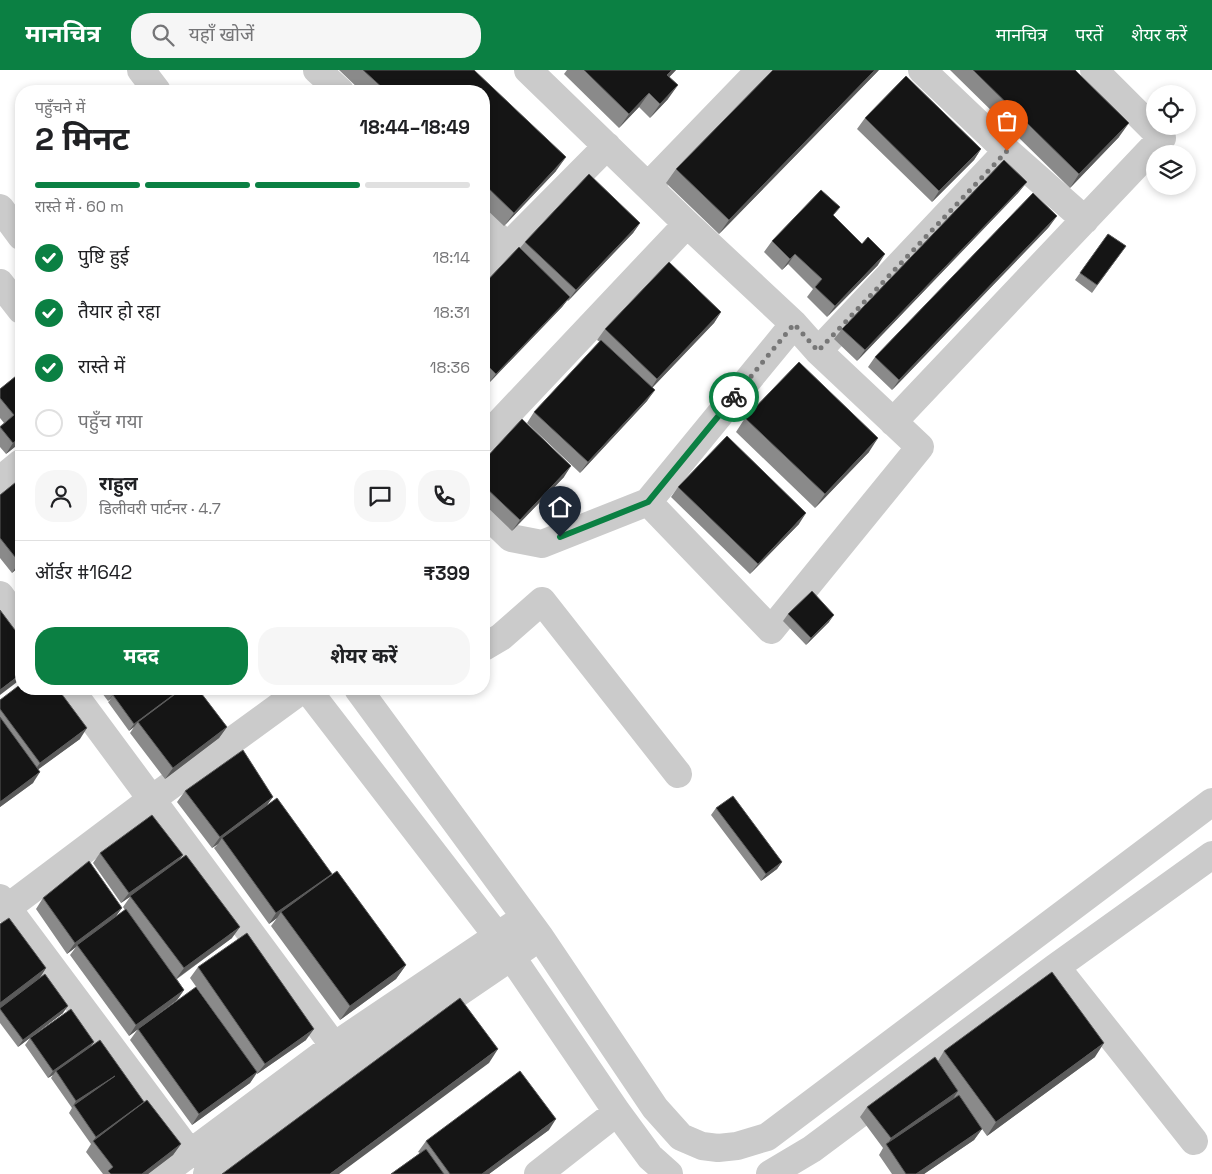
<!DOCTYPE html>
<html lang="hi">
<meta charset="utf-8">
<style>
:root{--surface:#fff;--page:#f6f6f6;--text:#202124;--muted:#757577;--line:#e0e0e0;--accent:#0b8043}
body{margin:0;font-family:"Space Grotesk","Noto Sans Devanagari",sans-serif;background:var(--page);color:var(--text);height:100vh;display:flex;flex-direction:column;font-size:19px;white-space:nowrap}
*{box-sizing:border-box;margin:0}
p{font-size:16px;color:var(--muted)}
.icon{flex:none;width:28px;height:28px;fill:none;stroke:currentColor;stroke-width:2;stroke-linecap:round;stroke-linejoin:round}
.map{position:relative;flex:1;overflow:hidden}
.details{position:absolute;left:15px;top:15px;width:475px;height:610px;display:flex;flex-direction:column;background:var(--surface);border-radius:20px;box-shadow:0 2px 8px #0003}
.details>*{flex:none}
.tools{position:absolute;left:1146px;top:15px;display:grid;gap:10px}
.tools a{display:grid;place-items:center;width:50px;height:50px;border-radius:50%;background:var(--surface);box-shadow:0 2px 8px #0003;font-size:25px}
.pin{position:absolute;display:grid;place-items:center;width:42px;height:42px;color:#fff;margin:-51px -21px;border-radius:50% 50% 50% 0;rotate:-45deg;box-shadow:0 0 5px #0007}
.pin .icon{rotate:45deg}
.courier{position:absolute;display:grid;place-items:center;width:50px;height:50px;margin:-25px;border:4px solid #0b8043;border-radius:50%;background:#fff;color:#222;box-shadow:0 1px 6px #0007}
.overview em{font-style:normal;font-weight:700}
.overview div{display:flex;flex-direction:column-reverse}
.overview{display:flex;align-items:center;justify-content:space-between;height:85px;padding:0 20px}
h1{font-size:32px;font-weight:700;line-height:38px}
.bar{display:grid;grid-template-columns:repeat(4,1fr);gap:8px 5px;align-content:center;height:60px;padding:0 20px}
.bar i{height:6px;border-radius:4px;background:var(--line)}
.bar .active{background:var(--accent)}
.bar p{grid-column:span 4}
.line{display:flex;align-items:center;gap:12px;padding:0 20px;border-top:1px solid var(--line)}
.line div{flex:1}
.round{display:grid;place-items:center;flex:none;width:52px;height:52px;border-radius:20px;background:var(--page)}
ol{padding:0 20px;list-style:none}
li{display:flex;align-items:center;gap:15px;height:55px}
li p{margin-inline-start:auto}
li .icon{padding:5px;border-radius:50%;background:var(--accent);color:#fff;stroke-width:4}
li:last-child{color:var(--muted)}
li i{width:28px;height:28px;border:2px solid var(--line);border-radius:50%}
.button{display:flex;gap:10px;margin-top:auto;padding:10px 20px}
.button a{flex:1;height:58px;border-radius:20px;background:var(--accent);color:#fff;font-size:20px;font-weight:700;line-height:58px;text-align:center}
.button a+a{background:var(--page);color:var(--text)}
header{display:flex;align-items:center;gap:30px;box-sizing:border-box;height:70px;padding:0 25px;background:var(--accent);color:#fff}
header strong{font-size:24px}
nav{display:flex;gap:28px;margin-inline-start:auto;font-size:18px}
.search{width:350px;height:45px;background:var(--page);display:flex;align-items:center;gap:12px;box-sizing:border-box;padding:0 18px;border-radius:20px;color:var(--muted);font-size:19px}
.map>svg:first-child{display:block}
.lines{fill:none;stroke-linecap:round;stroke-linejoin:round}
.minor{stroke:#cbcbcb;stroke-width:28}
.wall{fill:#8a8a8a}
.shaded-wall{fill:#5b5b5b}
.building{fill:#151515;stroke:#5b5b5b}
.done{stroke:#777;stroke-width:5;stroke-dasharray:0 9}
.route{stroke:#0b8043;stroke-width:6}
</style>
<header>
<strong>मानचित्र</strong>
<div class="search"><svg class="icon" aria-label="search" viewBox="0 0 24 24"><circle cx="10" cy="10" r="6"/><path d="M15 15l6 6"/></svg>यहाँ खोजें</div>
<nav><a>मानचित्र</a><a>परतें</a><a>शेयर करें</a></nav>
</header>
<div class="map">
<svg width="1212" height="1104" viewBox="0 0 1212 1104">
<rect width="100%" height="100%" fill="#fff"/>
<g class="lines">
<path class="minor" d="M 141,0 L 157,21
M 317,0 L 340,21
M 528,0 L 687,154 L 794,254 L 818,281 L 920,377 L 771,560 L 648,432 L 794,254
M 922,0 L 1007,81 L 1085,150
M 648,116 L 760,0
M 0,138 L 21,166
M 484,154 L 507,176
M 484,200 L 607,76
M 0,213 L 21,240
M 818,281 L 1007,81
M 893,352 L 1162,68 L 1094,0
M 484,369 L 687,154
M 0,410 L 21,393
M 484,442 L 511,468 L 542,474 L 648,432
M 0,525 L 21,554
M 484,577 L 501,567 L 542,531 L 678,704
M 70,619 L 334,976
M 307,619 L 498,867 L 617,1042 L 650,1087 L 669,1104
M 358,619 L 540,867 L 655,1038 L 681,1067 L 702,1076 L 718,1078 L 737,1076 L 767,1067 L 1212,732
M 0,828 L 190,1083
M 7,838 L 152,729 L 303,619
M 1056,897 L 1194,1071
M 162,1104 L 334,976 L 512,856
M 207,1104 L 342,1002 L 527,876
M 538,1104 L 617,1042
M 770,1104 L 812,1079 L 1056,897 L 1212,785"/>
</g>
<path class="wall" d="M 339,0 L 474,0 L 556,101 L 504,156 L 484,137 L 484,21 L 361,21 Z
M 567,0 L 676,0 L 669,7 L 668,29 L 650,48 L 639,37 L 619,58 L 564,4 Z
M 879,0 L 719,164 L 666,113 L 676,99 Z
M 950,0 L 1075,0 L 1119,67 L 1070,118 Z
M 865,48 L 981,79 L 974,90 L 932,132 L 857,59 Z
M 1019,122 L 857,291 L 834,269 L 842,259 Z
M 834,146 L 878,195 L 827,247 L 807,227 L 813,219 L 788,194 L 782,200 L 764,182 L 772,171 Z
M 640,153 L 633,163 L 568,231 L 567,230 L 562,237 L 488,314 L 485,311 L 484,313 L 484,214 L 520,178 L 525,172 Z
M 1049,157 L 892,320 L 868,297 L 875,287 Z
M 1108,164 L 1126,176 L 1092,223 L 1075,210 Z
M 721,242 L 714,253 L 652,318 L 647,331 L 580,403 L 527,353 L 534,342 L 600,272 L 597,270 L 605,259 Z
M 21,302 L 21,372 L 6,384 L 0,377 L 0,356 L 4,353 L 0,348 L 0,319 Z
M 745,348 L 869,382 L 815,438 L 736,362 Z
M 484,390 L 564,407 L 512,461 L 484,434 Z
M 21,408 L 21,495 L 12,503 L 0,488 L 0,425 Z
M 678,417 L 799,454 L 750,504 L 671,427 Z
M 21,503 L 21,514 L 17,509 Z
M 788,544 L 829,552 L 806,575 L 783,551 Z
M 99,619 L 198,619 L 227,657 L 219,668 L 165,709 L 130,663 L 134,657 L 129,661 L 108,632 L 111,629 L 108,631 Z
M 0,630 L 80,669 L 38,699 L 33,713 L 0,737 Z
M 185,721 L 268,735 L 332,804 L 330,806 L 406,895 L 396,909 L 340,950 L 271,856 L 277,848 L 269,854 L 214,778 L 218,774 L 212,778 L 177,732 Z
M 716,738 L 782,792 L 777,799 L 761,811 L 711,745 Z
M 100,783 L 178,791 L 232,868 L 177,909 L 184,920 L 177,930 L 129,966 L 70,885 L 76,877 L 67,884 L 36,839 L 43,828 L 116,846 L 125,840 L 123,837 L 130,827 L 121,833 L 93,793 Z
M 0,854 L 46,898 L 39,909 L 63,943 L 18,977 L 0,953 Z
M 198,897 L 306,970 L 257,1004 L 257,1003 L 250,1013 L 192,1055 L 130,970 L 138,959 L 219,949 L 190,908 Z
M 30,968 L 92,976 L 144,1032 L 181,1074 L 173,1085 L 148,1104 L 103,1104 L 86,1082 L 91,1074 L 69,1043 L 72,1038 L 51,1008 L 53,1005 L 48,1008 L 25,975 Z
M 944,981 L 1095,987 L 987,1066 L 982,1059 L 974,1070 L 924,1104 L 892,1104 L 879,1085 L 883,1078 L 860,1047 L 867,1037 L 938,991 Z
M 549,1060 L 489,1104 L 391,1104 L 420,1083 L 418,1082 L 426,1071 Z"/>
<path class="shaded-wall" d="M 672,0 L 676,0 L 658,19 L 667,5 Z
M 875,0 L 879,0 L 719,164 L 729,150 Z
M 678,15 L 668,29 L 650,48 L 660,34 Z
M 649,23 L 639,37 L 619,58 L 629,44 Z
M 1129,53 L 1119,67 L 1070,118 L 1079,104 Z
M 981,79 L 974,90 L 932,132 L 939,121 Z
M 566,87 L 556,101 L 504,156 L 514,143 Z
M 1027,112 L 1019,122 L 857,291 L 865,280 Z
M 1057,146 L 1049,157 L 892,320 L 899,310 Z
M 640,153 L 633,163 L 568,231 L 576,220 Z
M 795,184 L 788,194 L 782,200 L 790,189 Z
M 885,184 L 878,195 L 827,247 L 835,236 Z
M 570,227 L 562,237 L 488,314 L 496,304 Z
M 721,242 L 714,253 L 650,320 L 657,309 Z
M 655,320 L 647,331 L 580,403 L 588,392 Z
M 21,367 L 21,372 L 6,384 L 13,373 Z
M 878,368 L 869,382 L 815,438 L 825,424 Z
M 571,396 L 564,407 L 512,461 L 520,450 Z
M 806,443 L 799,454 L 750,504 L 758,494 Z
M 21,490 L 21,495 L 12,503 L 19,492 Z
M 834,545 L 829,552 L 806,575 L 811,568 Z
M 21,604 L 21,609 L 0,625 L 0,620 Z
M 120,619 L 124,619 L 113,625 L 108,631 L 113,624 Z
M 181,619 L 138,652 L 134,657 L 129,661 L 134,654 Z
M 227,657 L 219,668 L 165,709 L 173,698 Z
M 87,658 L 80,669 L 32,704 L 40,693 Z
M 40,702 L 33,713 L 0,737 L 0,732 Z
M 273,727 L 265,738 L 222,768 L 218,774 L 212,778 L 220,767 Z
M 183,785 L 175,795 L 121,833 L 129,823 Z
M 782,792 L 777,799 L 761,811 L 766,804 Z
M 332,804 L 324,814 L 281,842 L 277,848 L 269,854 L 276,843 Z
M 122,838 L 114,849 L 77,875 L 76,877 L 67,884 L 75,873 Z
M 240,857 L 232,868 L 176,909 L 184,898 Z
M 406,895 L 396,909 L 340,950 L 350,936 Z
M 46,898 L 39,909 L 0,938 L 0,933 Z
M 184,920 L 177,930 L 129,966 L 136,955 Z
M 68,936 L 63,943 L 18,977 L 23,970 Z
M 314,959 L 306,970 L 257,1004 L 265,994 Z
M 94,972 L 89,979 L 56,1001 L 53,1005 L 48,1008 L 53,1001 Z
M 1104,973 L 1095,987 L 987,1066 L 996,1052 Z
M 498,979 L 489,993 L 339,1104 L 330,1104 Z
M 257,1002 L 250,1013 L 192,1055 L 199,1044 Z
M 115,1006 L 74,1035 L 71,1039 L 76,1031 Z
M 958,1021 L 951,1032 L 887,1075 L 891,1068 Z
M 144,1032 L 93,1071 L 91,1074 L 96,1067 Z
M 556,1049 L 549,1060 L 489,1104 L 482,1104 Z
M 982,1059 L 974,1070 L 924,1104 L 916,1104 Z
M 181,1074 L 173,1085 L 148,1104 L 142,1104 Z"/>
<path class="building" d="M 363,0 L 474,0 L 566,87 L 514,143 L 484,114 L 484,21 L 386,21 Z
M 584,0 L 672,0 L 667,5 L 678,15 L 660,34 L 649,23 L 629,44 Z
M 773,0 L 875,0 L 729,150 L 676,99 Z
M 973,0 L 1075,0 L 1129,53 L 1079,104 Z
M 906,6 L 981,79 L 939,121 L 865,48 Z
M 1004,90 L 1027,112 L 865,280 L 842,259 Z
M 589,104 L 640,153 L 576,220 L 525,172 Z
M 821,120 L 840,137 L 833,145 L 862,174 L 868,167 L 885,184 L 835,236 L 815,217 L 822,209 L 795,184 L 790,189 L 772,171 Z
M 1033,123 L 1057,146 L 899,310 L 875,287 Z
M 1108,164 L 1126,176 L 1097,215 L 1080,203 Z
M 519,177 L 570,227 L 496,304 L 484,292 L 484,214 Z
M 669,192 L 721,242 L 657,309 L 605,259 Z
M 601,270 L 655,320 L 588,392 L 534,342 Z
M 799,292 L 878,368 L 825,424 L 745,348 Z
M 21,302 L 21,367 L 13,373 L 0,357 L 14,345 L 0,328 L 0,319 Z
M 484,305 L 487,308 L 484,312 Z
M 522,349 L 571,396 L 520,450 L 484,416 L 484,390 Z
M 727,366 L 806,443 L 758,494 L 678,417 Z
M 21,408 L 21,490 L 19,492 L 0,468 L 0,425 Z
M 812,521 L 834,545 L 811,568 L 788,544 Z
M 0,540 L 21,568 L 21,604 L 0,620 Z
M 21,614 L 21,619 L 58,619 L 87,658 L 40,693 L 0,639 L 0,630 Z
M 110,619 L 120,619 L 113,624 Z
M 122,619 L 181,619 L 134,654 L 113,625 Z
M 182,619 L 198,619 L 227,657 L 173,698 L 138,652 Z
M 0,647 L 40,702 L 0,732 Z
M 243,680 L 273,727 L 220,767 L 185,721 Z
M 733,726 L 782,792 L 766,804 L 716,738 Z
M 277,728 L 332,804 L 276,843 L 222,768 Z
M 152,745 L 183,785 L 129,823 L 100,783 Z
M 186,785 L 240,857 L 184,898 L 130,826 Z
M 89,791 L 122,838 L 75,873 L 43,828 Z
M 337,801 L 406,895 L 350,936 L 281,842 Z
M 126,839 L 184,920 L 136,955 L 77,875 Z
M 9,848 L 46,898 L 0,933 L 0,854 Z
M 247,863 L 314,959 L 265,994 L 198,897 Z
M 1052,902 L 1104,973 L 996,1052 L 944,981 Z
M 45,904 L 68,936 L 23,970 L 0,939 L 0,938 Z
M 196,917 L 257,1002 L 199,1044 L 138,959 Z
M 460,928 L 498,979 L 330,1104 L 222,1104 Z
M 71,939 L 94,972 L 53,1001 L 30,968 Z
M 100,970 L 144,1032 L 96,1067 L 74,1035 L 115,1006 L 76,1031 L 56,1001 Z
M 935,987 L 958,1021 L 891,1068 L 867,1037 Z
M 520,1001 L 556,1049 L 482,1104 L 450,1104 L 426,1071 Z
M 959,1025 L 982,1059 L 916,1104 L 906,1104 L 886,1074 Z
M 147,1030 L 181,1074 L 142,1104 L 111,1104 L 108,1101 L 113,1097 L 93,1071 Z
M 426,1079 L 444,1104 L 391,1104 Z"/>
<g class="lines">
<path class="done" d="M 734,327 L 794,254 L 818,281 L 1007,81"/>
<path class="route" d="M 560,467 L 648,432 L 734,327"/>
</g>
</svg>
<div class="tools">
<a><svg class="icon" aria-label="locate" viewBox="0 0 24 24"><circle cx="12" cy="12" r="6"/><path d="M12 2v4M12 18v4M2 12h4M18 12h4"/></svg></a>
<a><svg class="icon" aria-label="layers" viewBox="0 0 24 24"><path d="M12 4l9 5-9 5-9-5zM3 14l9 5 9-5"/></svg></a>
</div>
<div class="pin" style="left:1007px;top:81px;background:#ea580c"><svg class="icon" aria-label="bag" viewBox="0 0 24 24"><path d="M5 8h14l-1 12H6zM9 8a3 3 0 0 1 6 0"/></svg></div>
<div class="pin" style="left:560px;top:467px;background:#1f2937"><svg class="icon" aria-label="home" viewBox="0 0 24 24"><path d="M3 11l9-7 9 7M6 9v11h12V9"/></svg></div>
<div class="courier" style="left:734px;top:327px"><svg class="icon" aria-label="bike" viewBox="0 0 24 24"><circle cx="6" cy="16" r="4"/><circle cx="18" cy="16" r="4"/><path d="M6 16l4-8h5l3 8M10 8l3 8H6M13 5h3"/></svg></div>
<section class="details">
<div class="overview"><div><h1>2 मिनट</h1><p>पहुँचने में</p></div><em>18:44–18:49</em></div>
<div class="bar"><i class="active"></i><i class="active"></i><i class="active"></i><i></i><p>रास्ते में · 60 m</p></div>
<ol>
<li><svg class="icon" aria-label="check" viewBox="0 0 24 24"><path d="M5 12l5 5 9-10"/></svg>पुष्टि हुई<p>18:14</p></li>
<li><svg class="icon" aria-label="check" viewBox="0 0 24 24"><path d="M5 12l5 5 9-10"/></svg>तैयार हो रहा<p>18:31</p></li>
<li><svg class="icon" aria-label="check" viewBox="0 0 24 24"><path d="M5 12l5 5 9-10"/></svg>रास्ते में<p>18:36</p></li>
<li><i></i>पहुँच गया</li>
</ol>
<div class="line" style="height:90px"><a class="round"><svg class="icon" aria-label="person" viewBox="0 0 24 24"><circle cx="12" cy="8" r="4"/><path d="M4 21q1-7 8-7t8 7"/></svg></a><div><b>राहुल</b><p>डिलीवरी पार्टनर · 4.7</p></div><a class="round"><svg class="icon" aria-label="chat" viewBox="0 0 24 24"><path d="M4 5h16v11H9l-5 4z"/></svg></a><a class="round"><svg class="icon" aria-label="phone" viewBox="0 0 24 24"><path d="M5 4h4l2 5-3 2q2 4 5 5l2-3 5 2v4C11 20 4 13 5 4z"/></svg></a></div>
<div class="line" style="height:65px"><div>ऑर्डर #1642</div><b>₹399</b></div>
<div class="button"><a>मदद</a><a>शेयर करें</a></div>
</section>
</div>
